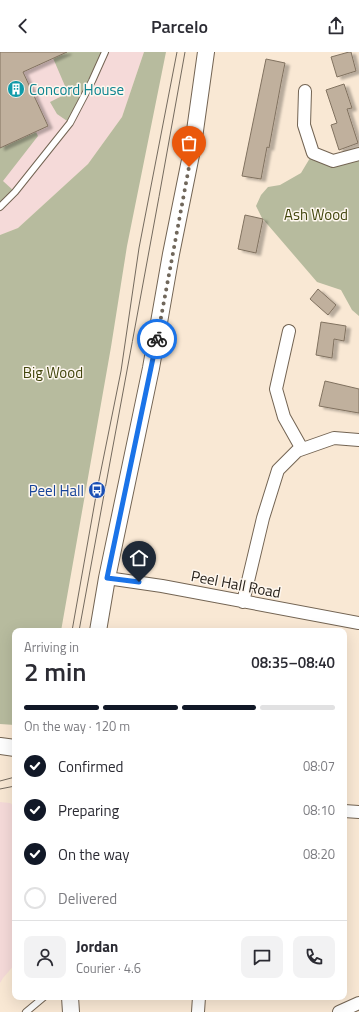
<!DOCTYPE html>
<meta charset="utf-8">
<style>
:root{--surface:#fff;--page:#f2f2f3;--text:#2b2b33;--muted:#7c7c81;--line:#e1e1e2;--accent:#111827}
body{margin:0;font-family:"Titillium Web",sans-serif;background:var(--page);color:var(--text);height:100vh;display:flex;flex-direction:column;font-size:15px;white-space:nowrap}
*{box-sizing:border-box;margin:0}
p{font-size:13px;color:var(--muted)}
.icon{flex:none;width:22px;height:22px;fill:none;stroke:currentColor;stroke-width:2;stroke-linecap:round;stroke-linejoin:round}
.map{position:relative;flex:1;overflow:hidden}
.sheet{position:absolute;left:12px;top:576px;width:335px;height:372px;display:flex;flex-direction:column;background:var(--surface);border-radius:8px;box-shadow:0 4px 16px #0002}
.sheet>*{flex:none}
.pin{position:absolute;display:grid;place-items:center;width:34px;height:34px;color:#fff;margin:-41px -17px;border-radius:50% 50% 50% 0;rotate:-45deg;box-shadow:0 0 4px #0007}
.pin .icon{rotate:45deg}
.courier{position:absolute;display:grid;place-items:center;width:40px;height:40px;margin:-20px;border:3px solid #1a73e8;border-radius:50%;background:#fff;color:#222;box-shadow:0 1px 5px #0007}
.headline em{font-style:normal;font-weight:600}
.headline div{display:flex;flex-direction:column-reverse}
.headline{display:flex;align-items:center;justify-content:space-between;height:68px;padding:0 12px}
h1{font-size:26px;font-weight:600;line-height:30px}
.bar{display:grid;grid-template-columns:repeat(4,1fr);gap:6px 4px;align-content:center;height:48px;padding:0 12px}
.bar i{height:5px;border-radius:3px;background:var(--line)}
.bar .on{background:var(--accent)}
.bar p{grid-column:span 4}
.line{display:flex;align-items:center;gap:10px;padding:0 12px;border-top:1px solid var(--line)}
.line div{flex:1}
.round{display:grid;place-items:center;flex:none;width:42px;height:42px;border-radius:8px;background:var(--page)}
ol{padding:0 12px;list-style:none}
li{display:flex;align-items:center;gap:12px;height:44px}
li p{margin-inline-start:auto}
li .icon{padding:4px;border-radius:50%;background:var(--accent);color:#fff;stroke-width:4}
li:last-child{color:var(--muted)}
li i{width:22px;height:22px;border:2px solid var(--line);border-radius:50%}
header{display:flex;justify-content:space-between;align-items:center;height:52px;padding:0 12px;background:var(--surface);font-size:18px;font-weight:600}
.map>svg:first-child{display:block}
.commercial{fill:#f5dad9}
.green{fill:#b7bb9e}
.building{fill:#c0b09d;stroke:#817260;filter:url(#shadow)}
.lines{fill:none;stroke-linecap:round;stroke-linejoin:round}
.service-casing{stroke:#736453;stroke-width:8}
.minor-casing{stroke:#736453;stroke-width:14}
.tertiary-casing{stroke:#736453;stroke-width:18}
.service{stroke:#fff;stroke-width:6}
.minor{stroke:#fff;stroke-width:12}
.tertiary{stroke:#fff;stroke-width:16}
.tram{stroke:#746a5e;stroke-width:1}
.done{stroke:#70675b;stroke-width:4;stroke-dasharray:0 7.2}
.route{stroke:#1a73e8;stroke-width:5}
.labels{text-anchor:middle;dominant-baseline:central;stroke-width:3;stroke-linejoin:round;paint-order:stroke}
.culture-label{font-size:15px;fill:#0d838f;stroke:#fef7ef;text-anchor:start}
.park-label{font-size:15px;fill:#42460d;stroke:#fef7ef}
.transit-label{font-size:15px;fill:#164399;stroke:#fef7ef;text-anchor:end}
.street-label{font-size:15px;fill:#27211a;stroke:#fef7ef}
</style>
<header><svg class="icon" aria-label="back" viewBox="0 0 24 24"><path d="M15 5l-7 7 7 7"/></svg>Parcelo<svg class="icon" aria-label="share" viewBox="0 0 24 24"><path d="M12 15V3M7 8l5-5 5 5M5 13v7h14v-7"/></svg></header>
<div class="map">
<svg width="359" height="960" viewBox="0 0 359 960">
<defs>
<filter id="shadow"><feDropShadow dx="4.5" dy="2.5" stdDeviation="1" flood-color="#0004"/></filter>
</defs>
<rect width="100%" height="100%" fill="#f9e8d4"/>
<path class="commercial" d="M 0,0 L 144,0 L 122,65 L 88,112 L 18,176 L 0,183 Z
M 0,750 L 10,751 L 15,755 L 15,912 L 3,926 L 0,931 Z"/>
<path class="green" d="M 67,0 L 105,0 L 70,71 L 57,62 L 50,50 L 68,41 L 53,6 Z
M 144,0 L 166,0 L 127,194 L 111,295 L 61,579 L 15,579 L 15,673 L 0,672 L 0,183 L 18,176 L 88,112 L 122,65 Z
M 36,80 L 38,84 L 3,129 L 15,140 L 0,155 L 0,96 Z
M 313,101 L 333,109 L 359,102 L 359,264 L 352,258 L 341,238 L 317,230 L 262,166 L 256,154 L 261,143 L 268,135 L 280,133 L 301,121 Z"/>
<path class="building" d="M 0,0 L 67,0 L 23,20 L 48,74 L 0,96 Z
M 349,0 L 351,0 L 356,19 L 337,25 L 331,5 Z
M 266,7 L 285,11 L 281,31 L 269,96 L 267,95 L 261,127 L 242,124 Z
M 344,32 L 352,56 L 347,57 L 358,91 L 339,98 L 331,73 L 337,71 L 326,38 Z
M 245,163 L 263,167 L 256,201 L 238,197 Z
M 318,237 L 336,253 L 328,263 L 310,247 Z
M 321,270 L 346,274 L 344,289 L 334,287 L 332,306 L 316,303 Z
M 325,329 L 359,337 L 359,361 L 319,354 Z"/>
<g class="lines">
<g class="service-casing">
<path id="service" d="M 0,155 L 15,140 L 70,71 L 92,29 L 105,0
M 26,960 L 44,945"/>
</g>
<g class="minor-casing">
<path id="minor" d="M 305,39 L 304,73 L 313,101 L 333,109 L 359,102
M 289,279 L 276,337 L 284,365 L 302,397
M 107,526 L 162,534 L 359,571
M 243,550 L 263,466 L 278,418 L 297,399 L 334,386 L 359,388
M 344,759 L 359,760
M 198,960 L 199,945
M 339,960 L 359,951"/>
</g>
<g class="tertiary-casing">
<path id="tertiary" d="M 98,579 L 107,526 L 151,316 L 171,202 L 193,93 L 206,0
M 0,694 L 15,696
M 70,945 L 71,960"/>
</g>
<use href="#service" class="service"/>
<use href="#minor" class="minor"/>
<use href="#tertiary" class="tertiary"/>
<path class="tram" d="M 72,579 L 97,438 L 121,319 L 139,196 L 177,0
M 79,579 C 114,386 151,193 185,0
M 0,729 L 15,725
M 0,737 L 15,734"/>
</g>
<g class="lines">
<path class="done" d="M 157,287 L 189,115"/>
<path class="route" d="M 139,530 L 107,526 L 157,287"/>
</g>
<defs>
<g id="building-disc" transform="scale(0.9)"><circle r="9.5" fill="#0f9aa8" stroke="#fef7ef"/><path d="M-4-6H4V6H1V3H-1V6H-4ZM-2.5-4.3h1.7v1.8h-1.7ZM.8-4.3h1.7v1.8H.8ZM-2.5-1h1.7V.8h-1.7ZM.8-1h1.7V.8H.8Z" fill="#fff"/></g>
<g id="bus-disc" transform="scale(0.9)"><circle r="9.5" fill="#1a4fb4" stroke="#fef7ef"/><path d="M-5-6H5V4H4V6H2V4H-2V6H-4V4H-5ZM-3.5-4V0h7V-4ZM-3.5 1.2v1.5H-2V1.2ZM2 1.2v1.5H3.5V1.2Z" fill="#fff"/></g>
</defs>
<g fill-rule="evenodd">
<use href="#building-disc" x="16" y="37"/>
<use href="#bus-disc" x="97" y="438"/>
</g>
<g class="labels">
<g class="culture-label">
<text x="29" y="37">Concord House</text>
</g>
<g class="park-label">
<text x="316" y="162">Ash Wood</text>
<text x="53" y="320">Big Wood</text>
</g>
<g class="transit-label">
<text x="84" y="438">Peel Hall</text>
</g>
<g class="street-label">
<text transform="translate(236 532) rotate(11)">Peel Hall Road</text>
</g>
</g>
</svg>
<div class="pin" style="left:189px;top:115px;background:#ea580c"><svg class="icon" aria-label="bag" viewBox="0 0 24 24"><path d="M5 8h14l-1 12H6zM9 8a3 3 0 0 1 6 0"/></svg></div>
<div class="pin" style="left:139px;top:530px;background:#1f2937"><svg class="icon" aria-label="home" viewBox="0 0 24 24"><path d="M3 11l9-7 9 7M6 9v11h12V9"/></svg></div>
<div class="courier" style="left:157px;top:287px"><svg class="icon" aria-label="bike" viewBox="0 0 24 24"><circle cx="6" cy="16" r="4"/><circle cx="18" cy="16" r="4"/><path d="M6 16l4-8h5l3 8M10 8l3 8H6M13 5h3"/></svg></div>
<section class="sheet">
<div class="headline"><div><h1>2 min</h1><p>Arriving in</p></div><em>08:35–08:40</em></div>
<div class="bar"><i class="on"></i><i class="on"></i><i class="on"></i><i></i><p>On the way · 120 m</p></div>
<ol>
<li><svg class="icon" aria-label="check" viewBox="0 0 24 24"><path d="M5 12l5 5 9-10"/></svg>Confirmed<p>08:07</p></li>
<li><svg class="icon" aria-label="check" viewBox="0 0 24 24"><path d="M5 12l5 5 9-10"/></svg>Preparing<p>08:10</p></li>
<li><svg class="icon" aria-label="check" viewBox="0 0 24 24"><path d="M5 12l5 5 9-10"/></svg>On the way<p>08:20</p></li>
<li><i></i>Delivered</li>
</ol>
<div class="line" style="height:72px"><a class="round"><svg class="icon" aria-label="person" viewBox="0 0 24 24"><circle cx="12" cy="8" r="4"/><path d="M4 21q1-7 8-7t8 7"/></svg></a><div><b>Jordan</b><p>Courier · 4.6</p></div><a class="round"><svg class="icon" aria-label="chat" viewBox="0 0 24 24"><path d="M4 5h16v11H9l-5 4z"/></svg></a><a class="round"><svg class="icon" aria-label="phone" viewBox="0 0 24 24"><path d="M5 4h4l2 5-3 2q2 4 5 5l2-3 5 2v4C11 20 4 13 5 4z"/></svg></a></div>
</section>
</div>
